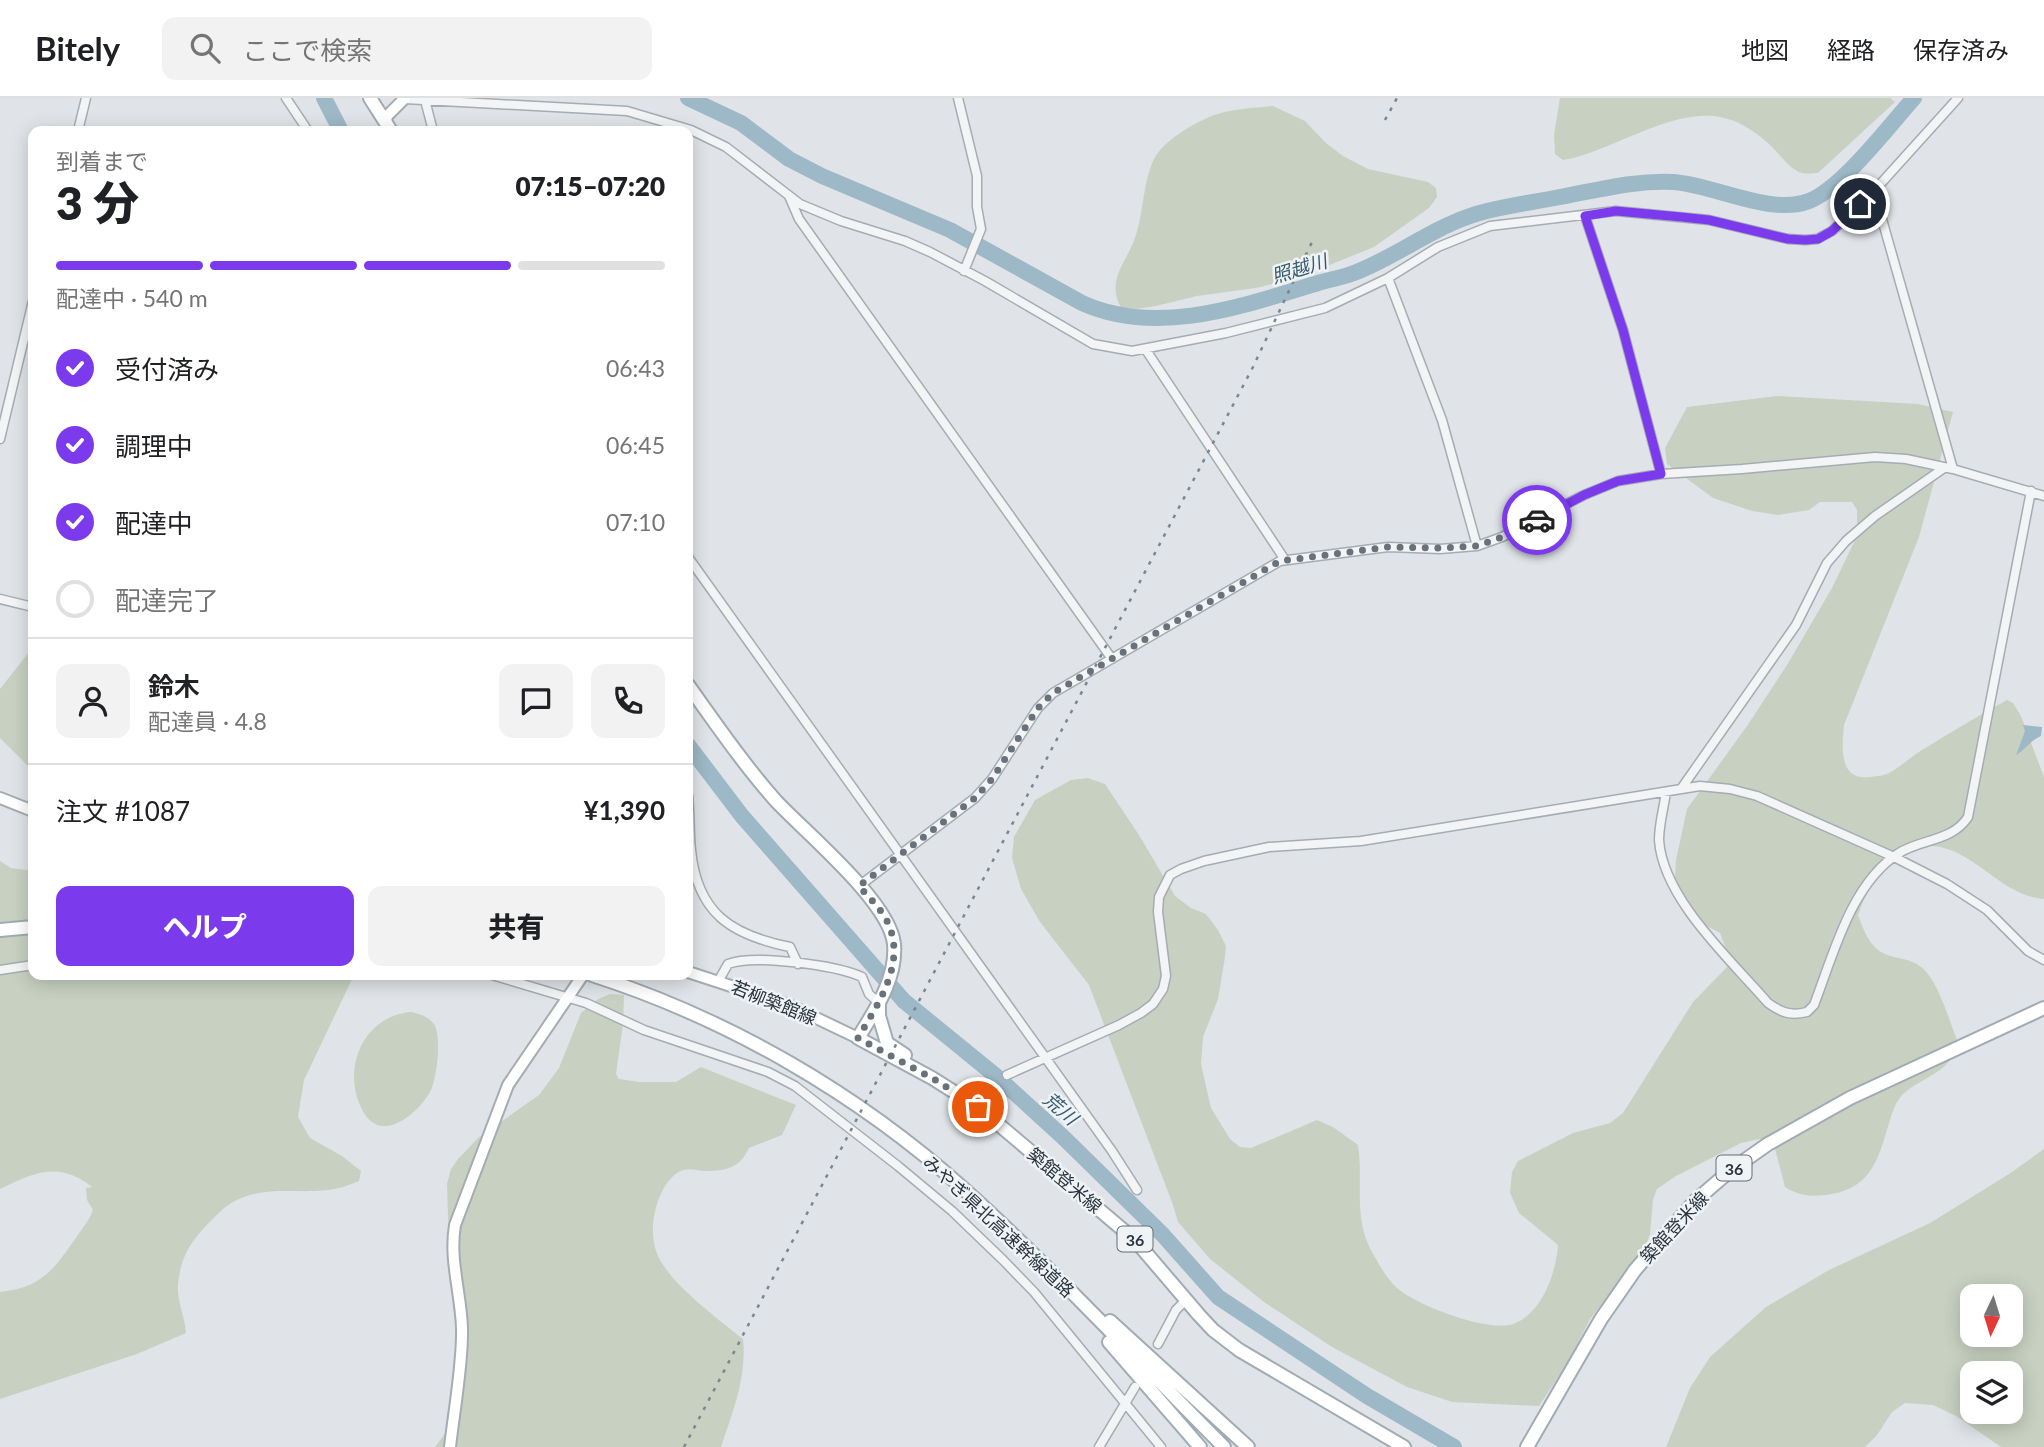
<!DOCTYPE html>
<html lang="ja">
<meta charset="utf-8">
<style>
:root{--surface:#fff;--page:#f2f2f2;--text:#202124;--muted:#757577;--line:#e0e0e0;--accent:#7c3aed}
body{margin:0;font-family:Lato,"Noto Sans JP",sans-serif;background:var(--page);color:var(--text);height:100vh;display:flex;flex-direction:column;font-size:26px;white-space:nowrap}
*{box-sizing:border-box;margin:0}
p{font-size:23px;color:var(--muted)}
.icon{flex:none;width:38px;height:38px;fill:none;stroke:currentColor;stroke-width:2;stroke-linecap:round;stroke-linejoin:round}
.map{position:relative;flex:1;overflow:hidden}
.panel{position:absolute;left:28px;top:28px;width:665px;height:854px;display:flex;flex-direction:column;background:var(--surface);border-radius:14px;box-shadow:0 4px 18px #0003}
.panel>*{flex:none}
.needle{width:46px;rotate:184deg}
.tools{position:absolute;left:1960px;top:1186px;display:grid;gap:14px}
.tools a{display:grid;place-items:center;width:63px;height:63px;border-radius:14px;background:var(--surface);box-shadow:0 4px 18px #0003;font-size:35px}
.pin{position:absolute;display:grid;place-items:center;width:60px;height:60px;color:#fff;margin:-30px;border:4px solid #fff;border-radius:50%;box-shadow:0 2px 7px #0007}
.courier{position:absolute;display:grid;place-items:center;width:70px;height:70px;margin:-35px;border:5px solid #7c3aed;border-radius:50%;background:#fff;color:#222;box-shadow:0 2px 9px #0007}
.summary em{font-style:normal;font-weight:800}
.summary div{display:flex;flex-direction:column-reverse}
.summary{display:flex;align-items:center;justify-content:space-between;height:119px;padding:0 28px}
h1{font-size:46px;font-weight:800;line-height:52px}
.bar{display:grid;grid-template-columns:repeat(4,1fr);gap:10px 7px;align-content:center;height:84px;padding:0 28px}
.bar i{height:9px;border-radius:5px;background:var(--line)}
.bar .current{background:var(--accent)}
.bar p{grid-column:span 4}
.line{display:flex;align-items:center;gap:18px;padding:0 28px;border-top:2px solid var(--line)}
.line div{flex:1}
.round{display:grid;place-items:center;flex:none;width:74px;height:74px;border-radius:14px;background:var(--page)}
ol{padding:0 28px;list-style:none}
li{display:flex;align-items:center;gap:21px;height:77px}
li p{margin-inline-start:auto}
li .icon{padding:7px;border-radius:50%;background:var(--accent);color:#fff;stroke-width:4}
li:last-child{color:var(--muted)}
li i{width:38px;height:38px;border:4px solid var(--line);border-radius:50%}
.cta{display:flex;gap:14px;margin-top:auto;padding:14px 28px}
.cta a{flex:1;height:80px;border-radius:14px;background:var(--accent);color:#fff;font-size:28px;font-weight:800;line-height:80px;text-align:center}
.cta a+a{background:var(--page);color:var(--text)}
header{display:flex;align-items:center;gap:42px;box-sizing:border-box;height:98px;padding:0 35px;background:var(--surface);border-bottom:2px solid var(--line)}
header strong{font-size:33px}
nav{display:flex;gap:38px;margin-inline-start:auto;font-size:24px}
.search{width:490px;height:63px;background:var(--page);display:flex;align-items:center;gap:18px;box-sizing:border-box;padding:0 24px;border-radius:14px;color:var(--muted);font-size:26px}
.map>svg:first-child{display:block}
.green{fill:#c8d1c1;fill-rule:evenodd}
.water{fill:#9db8c6}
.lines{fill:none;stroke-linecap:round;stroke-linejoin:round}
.river{stroke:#9db8c6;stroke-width:16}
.street-casing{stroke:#a5acb2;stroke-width:11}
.secondary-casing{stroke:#a5acb2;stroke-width:14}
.primary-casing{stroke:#a0abb3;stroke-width:16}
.street{stroke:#f2f4f6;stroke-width:8}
.secondary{stroke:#fff;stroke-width:10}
.primary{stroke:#fff;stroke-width:12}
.rail{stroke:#7a8690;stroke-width:2.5;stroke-dasharray:3.5 7;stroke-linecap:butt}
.done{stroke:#69727a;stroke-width:7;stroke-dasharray:0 12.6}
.route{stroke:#7c3aed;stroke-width:9}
.labels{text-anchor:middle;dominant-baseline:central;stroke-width:5;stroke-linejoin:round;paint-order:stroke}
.shield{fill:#eff3f5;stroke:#646d75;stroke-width:2}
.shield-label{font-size:16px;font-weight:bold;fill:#29343e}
.street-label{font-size:18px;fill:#29343e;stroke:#eff3f5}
.water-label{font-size:19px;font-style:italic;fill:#365a6f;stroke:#eff3f5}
</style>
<header>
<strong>Bitely</strong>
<div class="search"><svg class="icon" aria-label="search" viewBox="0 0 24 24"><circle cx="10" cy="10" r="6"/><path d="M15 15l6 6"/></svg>ここで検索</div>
<nav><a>地図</a><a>経路</a><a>保存済み</a></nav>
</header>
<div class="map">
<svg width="2044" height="1349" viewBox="0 0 2044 1349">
<rect width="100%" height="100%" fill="#e0e4e8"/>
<path class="green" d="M 1560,0 L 1890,0 L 1895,4 L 1818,75 C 1812,75 1803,77 1797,73 C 1788,68 1781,58 1774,51 C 1764,40 1747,28 1734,23 C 1680,1 1615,54 1563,62 L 1555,56 L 1554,36 Z
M 1273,8 L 1305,23 L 1326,45 L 1343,58 L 1368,71 L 1428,84 L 1436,90 L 1437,99 L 1429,110 L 1374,149 L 1300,179 L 1256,190 L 1197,198 L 1156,208 L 1137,211 L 1121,210 C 1107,183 1123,169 1133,145 C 1144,120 1142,85 1154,61 C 1164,42 1194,25 1214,17 C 1232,11 1254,10 1273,8 Z
M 1777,298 L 1918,306 L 1953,314 L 1919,439 L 1844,627 C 1842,648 1838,683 1870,679 C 1877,678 1885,678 1891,674 C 1903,667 1914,656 1927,649 C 1953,633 1979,617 2007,602 L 2013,605 L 2021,618 L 2044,679 L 2044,801 C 2001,798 1974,751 1933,748 C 1921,748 1908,755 1898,761 C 1875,775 1867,792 1858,817 C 1864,832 1869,849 1885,856 C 1897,861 1910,860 1921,869 C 1938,882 1949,922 1957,942 C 1955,974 1923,978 1903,996 C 1895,1004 1892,1016 1889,1025 C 1879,1059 1872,1089 1832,1096 C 1815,1099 1800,1099 1785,1089 L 1774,1047 L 1768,1041 L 1760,1041 L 1741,1045 L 1676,1078 L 1657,1091 L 1653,1102 L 1650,1136 L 1644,1153 L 1590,1221 L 1570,1261 L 1539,1308 L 1452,1304 L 1407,1289 L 1332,1249 L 1264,1204 L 1210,1161 L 1178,1124 L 1173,1107 L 1089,887 L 1040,824 L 1021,791 L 1012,760 L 1014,739 L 1035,702 L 1071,682 L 1088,680 L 1105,686 L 1139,737 L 1175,798 L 1191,810 L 1206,816 L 1218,832 L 1226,848 L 1225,859 L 1218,901 L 1203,939 L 1201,966 L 1211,1010 L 1230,1041 L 1240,1049 L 1251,1050 L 1317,1022 L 1333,1029 L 1358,1047 C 1364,1086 1352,1119 1373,1156 C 1379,1166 1386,1179 1394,1187 C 1411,1206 1489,1235 1513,1226 C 1542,1216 1556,1175 1558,1147 L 1519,1115 L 1510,1095 L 1512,1074 L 1518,1063 L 1573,1035 L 1610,1025 L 1623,1015 L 1693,904 L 1728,868 L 1729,859 L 1720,835 L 1695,822 L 1679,805 L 1675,780 L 1676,762 L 1687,711 L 1747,628 L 1787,567 L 1832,490 L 1857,438 L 1857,412 L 1852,404 L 1820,404 L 1809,412 L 1778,417 L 1752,413 L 1713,400 L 1667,366 L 1665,350 L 1687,309 Z
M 33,549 L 33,673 L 0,640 L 0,591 Z
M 0,763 L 11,770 L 33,773 L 33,877 L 354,877 L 304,982 L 298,1019 L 310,1040 L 342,1058 L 361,1073 L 359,1083 C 349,1087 339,1091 328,1092 C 295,1096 264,1087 233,1104 C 222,1110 213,1121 204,1130 C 188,1147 180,1163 178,1187 C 177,1204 185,1218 186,1235 L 137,1256 L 0,1301 L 0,1194 C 40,1190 53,1173 75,1141 C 81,1132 89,1123 93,1112 L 87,1102 L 86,1090 L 92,1089 C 59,1063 35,1074 0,1091 Z
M 610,896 L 624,897 L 623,926 L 616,976 L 619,981 L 639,984 L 676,984 L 701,969 L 796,1007 L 782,1037 L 749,1050 C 740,1070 726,1073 705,1073 C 698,1073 690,1070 683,1072 C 671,1076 664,1089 659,1100 C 652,1119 650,1139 658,1158 C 670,1185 719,1222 743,1241 C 747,1279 733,1313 721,1349 L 435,1349 L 446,1334 L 456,1310 L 459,1266 L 448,1117 L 447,1086 L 451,1071 L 458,1061 L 478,1040 L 539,997 L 559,970 L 581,915 L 598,901 Z
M 411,914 C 419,916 428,918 434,926 C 442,938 437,981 430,994 C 418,1015 383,1046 364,1015 C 340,975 361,918 411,914 Z
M 2044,1051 L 2044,1349 L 2001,1349 L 1956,1318 L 1933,1307 L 1905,1305 L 1892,1314 L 1877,1337 L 1865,1349 L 1666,1349 L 1690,1290 L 1710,1259 L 1766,1209 L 1829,1172 L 1930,1125 L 2009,1076 ZM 1972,1199 L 2011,1199 L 2011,1237 L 1972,1237 ZM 1972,1276 L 2011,1276 L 2011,1314 L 1972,1314 Z"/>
<path class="water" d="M 2023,627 L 2042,629 L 2041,638 C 2031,642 2026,651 2016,657 L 2025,633 Z"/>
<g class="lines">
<path class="river" d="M 324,0 L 341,33
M 688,0 L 741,25 L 789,61 L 822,78 L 950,132 L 1082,205 C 1157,239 1243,208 1318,185 C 1331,181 1346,179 1359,173 C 1403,155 1440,124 1487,113 C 1511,107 1535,104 1560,99 C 1599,92 1634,82 1674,84 C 1714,87 1771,118 1809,103 C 1842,90 1889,28 1914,0
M 688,647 L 742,718 L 904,903 L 996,978 L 1063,1039 L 1163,1137 L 1218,1199 L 1367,1298 L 1454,1349"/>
<g class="street-casing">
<path id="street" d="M 286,0 L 308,33
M 958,0 L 977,78 L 977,109 L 981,131 L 964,173
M 405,1 L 627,13 L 691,32 L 726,49 L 800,106 L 841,123 L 905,143 L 930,154 L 985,183 L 1093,246 L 1132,253 L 1226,235 L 1325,210 L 1388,180 L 1438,149 L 1490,128 L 1616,113 L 1709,122 L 1788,141 L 1806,142 L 1817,141 L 1832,133 L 1874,93 L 1958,0
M 425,2 L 433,33
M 78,33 L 86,0
M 1874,93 L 1953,371
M 789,98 L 799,121 L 1112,561
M 1585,118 L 1623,232 L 1661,376
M 1388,180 L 1442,322 L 1477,448
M 1146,252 L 1285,462
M 0,341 L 33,203
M 688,459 L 1112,1053 L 1137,1092
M 0,501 L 33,509
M 1681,691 L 1796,527 L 1827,465 L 1846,443 L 1875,418 L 1944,370
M 1666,694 C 1664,709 1659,726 1659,742 C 1663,801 1731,862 1768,905 C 1782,915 1791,918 1807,914 L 1814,907 C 1833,858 1851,785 1899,755 C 1921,741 1953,743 1968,719 L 2031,393
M 688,697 C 690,716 689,734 691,752 C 697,815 731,837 790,849 L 798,866
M 859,788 L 975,700 L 992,681 L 1038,610 L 1053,595 L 1280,463 L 1388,449 L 1440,451 L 1477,448 L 1502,439 L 1584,397 L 1618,383 L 1661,376 L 1742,371 L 1875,359 L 1906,361 L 1953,371 L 2044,398
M 0,872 L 33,867
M 492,877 L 586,905 L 644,932 L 768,974 L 795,988 L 898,1068 L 952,1113 L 1003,1162 L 1034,1194 L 1161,1349
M 719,882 L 728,866 C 753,856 836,867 862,879 L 869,896 L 879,905
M 1007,977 L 1119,927 L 1141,915 L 1153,906 L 1163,891 L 1166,878 L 1158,814 L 1159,799 L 1170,777 L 1181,771 L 1204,763 L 1269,749 L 1361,743 L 1700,688 L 1730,691 L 1757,698 L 1894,759 L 1947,786 L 1987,812 L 2028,853 L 2044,862
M 1158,1246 L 1176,1212 L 1186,1202
M 1099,1349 L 1135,1289"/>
</g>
<g class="secondary-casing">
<path id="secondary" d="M 386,24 L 387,18 L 405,0
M 0,700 L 33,713
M 688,874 L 789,907 L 858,940
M 450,1349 C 454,1313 463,1265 462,1230 C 461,1196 449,1161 455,1127 L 508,987 L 583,877"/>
</g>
<g class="primary-casing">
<path id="primary" d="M 370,0 L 391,33
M 688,587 C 716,626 744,667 776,703 C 806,735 890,804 894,846 C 897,881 875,912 858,940 L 932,980 L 978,1009 L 1135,1142 L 1199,1217 L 1213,1232 L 1239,1252 L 1404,1349
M 0,832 L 33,829
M 592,877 C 729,921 858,996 965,1092 C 1055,1173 1138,1263 1224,1349
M 879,905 L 879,918 L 887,945 L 905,957
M 1110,1223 L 1248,1349
M 1109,1244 L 1200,1349
M 1527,1349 L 1601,1221 L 1635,1172 L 1695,1103 L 1731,1072 L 1768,1046 L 1850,1000 L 2044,910"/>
</g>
<use href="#street" class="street"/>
<use href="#secondary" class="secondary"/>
<use href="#primary" class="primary"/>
<path class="rail" d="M 1385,22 L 1397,0
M 684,1349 L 1253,269 L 1312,144"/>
</g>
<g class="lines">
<path class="done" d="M 978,1009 L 932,980 L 858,940 C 876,909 903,871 891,833 C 886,815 871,802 859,788 L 975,700 L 992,681 L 1038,610 L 1053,595 L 1280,463 L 1388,449 L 1440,450 L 1477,448 L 1502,439 L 1537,422"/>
<path class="route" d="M 1537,422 L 1584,397 L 1618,383 L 1661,376 L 1623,232 L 1585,118 L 1616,113 L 1681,119 L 1709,122 L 1788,141 L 1805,142 L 1818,141 L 1832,133 L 1860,106"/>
</g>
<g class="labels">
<g class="shield">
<rect x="1716.5" y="1057.5" width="35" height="25" rx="5"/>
<rect x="1117.5" y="1128.5" width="35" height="25" rx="5"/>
</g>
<g class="shield-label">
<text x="1734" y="1070">36</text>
<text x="1135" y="1141">36</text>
</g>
<g class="street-label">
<text transform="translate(774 904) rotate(22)">若柳築館線</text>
<text transform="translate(1065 1082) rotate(40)">築館登米線</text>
<text transform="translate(999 1128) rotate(43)">みやぎ県北高速幹線道路</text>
<text transform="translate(1674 1129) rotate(-47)">築館登米線</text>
</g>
<g class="water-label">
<text transform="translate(1299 170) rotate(-17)">照越川</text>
<text transform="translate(1061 1010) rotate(41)">荒川</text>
</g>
</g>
</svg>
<div class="tools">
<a><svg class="needle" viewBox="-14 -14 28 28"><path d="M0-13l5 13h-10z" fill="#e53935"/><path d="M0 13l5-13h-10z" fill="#757577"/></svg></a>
<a><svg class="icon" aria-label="layers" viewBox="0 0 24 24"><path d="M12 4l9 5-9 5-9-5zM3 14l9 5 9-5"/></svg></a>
</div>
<div class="pin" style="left:978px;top:1009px;background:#ea580c"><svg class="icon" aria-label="bag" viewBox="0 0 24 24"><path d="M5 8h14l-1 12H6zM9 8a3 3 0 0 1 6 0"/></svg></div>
<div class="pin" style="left:1860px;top:106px;background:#1f2937"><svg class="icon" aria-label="home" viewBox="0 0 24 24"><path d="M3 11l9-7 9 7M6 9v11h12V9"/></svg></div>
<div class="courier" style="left:1537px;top:422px"><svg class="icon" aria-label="car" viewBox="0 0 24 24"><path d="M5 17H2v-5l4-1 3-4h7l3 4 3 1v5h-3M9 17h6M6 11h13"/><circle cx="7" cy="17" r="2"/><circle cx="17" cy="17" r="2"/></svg></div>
<section class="panel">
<div class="summary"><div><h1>3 分</h1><p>到着まで</p></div><em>07:15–07:20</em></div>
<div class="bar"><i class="current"></i><i class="current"></i><i class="current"></i><i></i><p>配達中 · 540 m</p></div>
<ol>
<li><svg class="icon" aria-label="check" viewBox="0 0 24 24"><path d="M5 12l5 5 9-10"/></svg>受付済み<p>06:43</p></li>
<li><svg class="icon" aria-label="check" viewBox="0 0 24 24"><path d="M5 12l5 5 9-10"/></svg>調理中<p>06:45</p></li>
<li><svg class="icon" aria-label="check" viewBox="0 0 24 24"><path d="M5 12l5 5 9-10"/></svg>配達中<p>07:10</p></li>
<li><i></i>配達完了</li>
</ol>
<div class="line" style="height:126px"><a class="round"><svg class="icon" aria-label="person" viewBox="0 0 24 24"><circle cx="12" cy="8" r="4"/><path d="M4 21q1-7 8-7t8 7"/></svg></a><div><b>鈴木</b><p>配達員 · 4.8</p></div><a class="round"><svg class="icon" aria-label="chat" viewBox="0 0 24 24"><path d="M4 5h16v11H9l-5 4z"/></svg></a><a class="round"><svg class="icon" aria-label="phone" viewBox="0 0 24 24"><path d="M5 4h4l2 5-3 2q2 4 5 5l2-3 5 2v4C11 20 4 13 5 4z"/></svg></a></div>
<div class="line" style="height:91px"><div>注文 #1087</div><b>¥1,390</b></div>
<div class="cta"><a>ヘルプ</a><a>共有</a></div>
</section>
</div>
